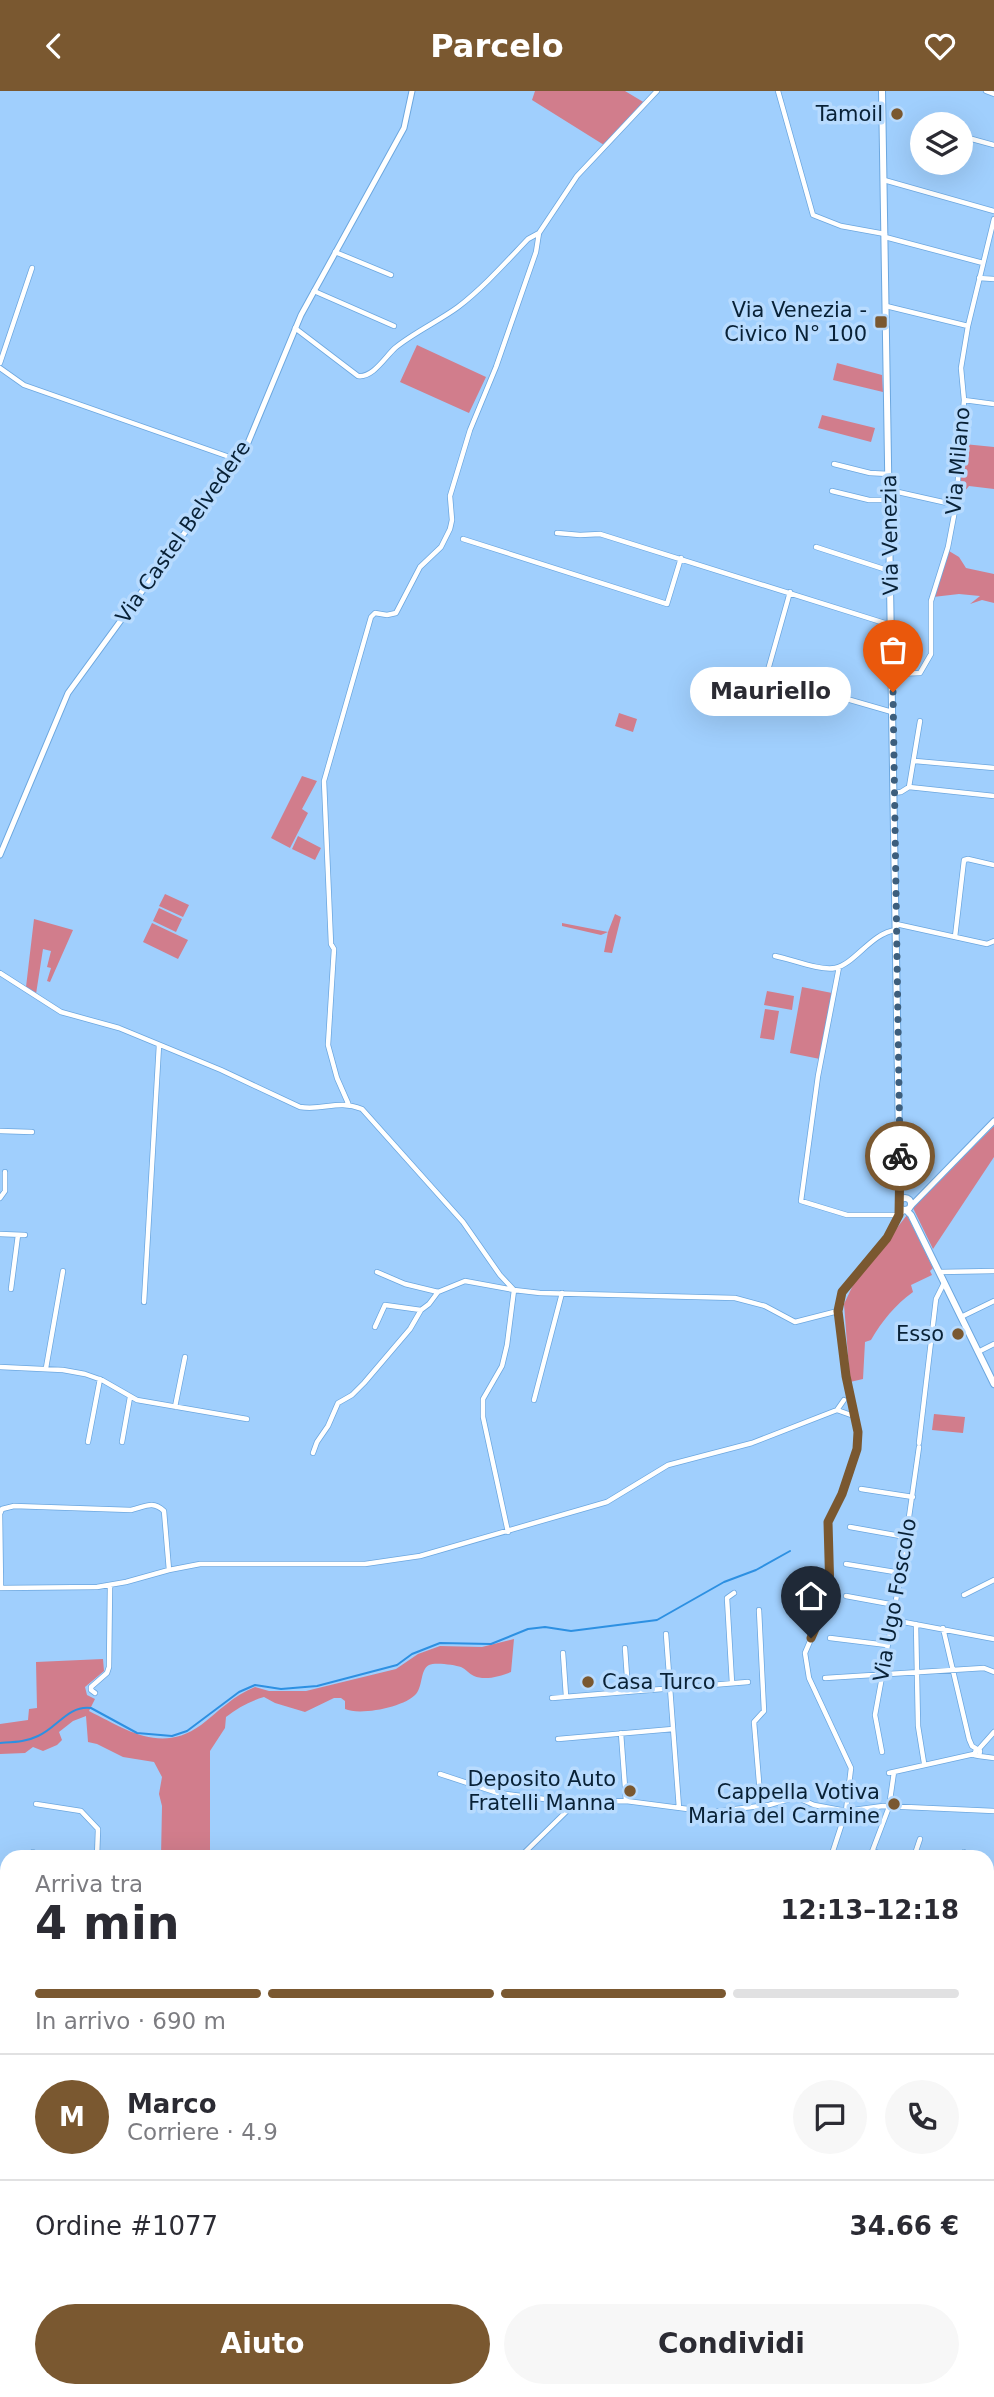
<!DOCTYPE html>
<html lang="it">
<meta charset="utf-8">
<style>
:root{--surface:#fff;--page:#f7f7f7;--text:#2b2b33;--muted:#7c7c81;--line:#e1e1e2;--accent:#7a5830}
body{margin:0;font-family:"DejaVu Sans",sans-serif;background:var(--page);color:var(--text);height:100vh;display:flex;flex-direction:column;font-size:26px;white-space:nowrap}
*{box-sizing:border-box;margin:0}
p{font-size:23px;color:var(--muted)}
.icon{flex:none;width:38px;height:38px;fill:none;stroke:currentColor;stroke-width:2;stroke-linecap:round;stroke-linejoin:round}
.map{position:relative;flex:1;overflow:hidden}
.sheet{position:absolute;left:0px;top:1759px;width:994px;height:548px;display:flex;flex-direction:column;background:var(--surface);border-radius:21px 21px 0 0;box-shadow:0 7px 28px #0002}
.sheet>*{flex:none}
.tools{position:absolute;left:910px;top:21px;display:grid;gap:14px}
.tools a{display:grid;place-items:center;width:63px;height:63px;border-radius:50%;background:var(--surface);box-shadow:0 7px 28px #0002;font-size:35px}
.pin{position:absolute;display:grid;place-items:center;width:60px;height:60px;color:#fff;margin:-72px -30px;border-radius:50% 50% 50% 0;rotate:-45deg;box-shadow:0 0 7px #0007}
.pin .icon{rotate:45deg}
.courier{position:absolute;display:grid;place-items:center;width:70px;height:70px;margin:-35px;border:5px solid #7a5830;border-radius:50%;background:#fff;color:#222;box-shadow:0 2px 9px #0007}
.bubble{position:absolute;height:49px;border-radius:24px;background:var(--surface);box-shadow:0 7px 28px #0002;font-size:23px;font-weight:600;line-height:49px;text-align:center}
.overview em{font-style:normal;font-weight:600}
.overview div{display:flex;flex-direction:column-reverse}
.overview{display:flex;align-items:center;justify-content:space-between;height:119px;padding:0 35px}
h1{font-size:46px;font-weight:600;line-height:52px}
.bar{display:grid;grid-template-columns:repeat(4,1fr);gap:10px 7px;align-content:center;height:84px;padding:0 35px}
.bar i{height:9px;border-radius:5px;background:var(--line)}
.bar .selected{background:var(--accent)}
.bar p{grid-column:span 4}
.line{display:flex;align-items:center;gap:18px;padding:0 35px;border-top:2px solid var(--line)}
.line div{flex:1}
.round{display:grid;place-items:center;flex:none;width:74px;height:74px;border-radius:37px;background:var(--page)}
.primary-button{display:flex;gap:14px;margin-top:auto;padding:14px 35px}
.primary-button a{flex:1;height:80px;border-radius:42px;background:var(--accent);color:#fff;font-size:28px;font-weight:600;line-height:80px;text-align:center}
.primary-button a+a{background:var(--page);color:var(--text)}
header{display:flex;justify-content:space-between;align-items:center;height:91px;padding:0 35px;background:var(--accent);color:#fff;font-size:32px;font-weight:600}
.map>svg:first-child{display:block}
.green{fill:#d17d8c}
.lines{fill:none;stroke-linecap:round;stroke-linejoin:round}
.stream{stroke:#2d90e2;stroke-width:2}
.minor-casing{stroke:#6ca7df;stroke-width:6}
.tertiary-casing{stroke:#6ca7df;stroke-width:7}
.secondary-casing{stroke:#6ca7df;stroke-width:8}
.minor{stroke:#fff;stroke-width:4.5}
.tertiary{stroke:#fff;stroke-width:5}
.secondary{stroke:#fff;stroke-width:6}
.done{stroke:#3d5e7c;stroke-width:7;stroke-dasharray:0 12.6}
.route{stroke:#7a5830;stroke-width:9}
.poi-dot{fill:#7a5830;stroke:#b8dbfe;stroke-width:2.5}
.labels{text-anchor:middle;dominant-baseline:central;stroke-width:7;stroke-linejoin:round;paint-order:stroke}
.poi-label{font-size:21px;fill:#082136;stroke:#b8dbfe;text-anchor:end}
.street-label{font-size:21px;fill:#082136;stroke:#b8dbfe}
</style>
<header><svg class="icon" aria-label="back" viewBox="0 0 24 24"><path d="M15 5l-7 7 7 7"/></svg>Parcelo<svg class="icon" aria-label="heart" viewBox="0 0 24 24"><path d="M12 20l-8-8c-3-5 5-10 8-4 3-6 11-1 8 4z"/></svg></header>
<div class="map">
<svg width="994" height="2306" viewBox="0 0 994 2306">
<rect width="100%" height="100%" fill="#a0cffd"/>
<path class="green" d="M 535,0 L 625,0 L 645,12 L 604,54 L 532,9 Z
M 417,254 L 486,286 L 469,322 L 400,291 Z
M 837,272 L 882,284 L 883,301 L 833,289 Z
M 822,324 L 875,337 L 871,351 L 818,337 Z
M 964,353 L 994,356 L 994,398 L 969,395 L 959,407 Z
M 949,460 L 959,466 L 966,477 L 994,483 L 994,512 L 982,509 L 970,513 L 980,505 L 959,503 L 933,506 Z
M 619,622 L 637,628 L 633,641 L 615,635 Z
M 302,685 L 317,690 L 302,718 L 308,722 L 290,757 L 271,747 Z
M 298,745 L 321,757 L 315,769 L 292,758 Z
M 165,803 L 189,814 L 183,826 L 159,815 Z
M 159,817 L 182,828 L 176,841 L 153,830 Z
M 615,823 L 621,826 L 612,862 L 604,861 L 608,841 L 601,844 L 562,835 L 562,832 L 608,841 Z
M 34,828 L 73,839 L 50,891 L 47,890 L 51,877 L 47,876 L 51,860 L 43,858 L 36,903 L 26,896 Z
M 152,832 L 188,849 L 178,868 L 143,851 Z
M 802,896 L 832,902 L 820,968 L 790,962 Z
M 767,900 L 794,905 L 792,919 L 764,914 Z
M 765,918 L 779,920 L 774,949 L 760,947 Z
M 994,1035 L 994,1066 L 933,1158 L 913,1117 Z
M 907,1124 L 933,1177 L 930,1180 L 932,1184 L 911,1194 L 913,1201 C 895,1214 882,1230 871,1249 L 865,1251 L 863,1288 L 850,1291 L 844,1213 L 854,1192 Z
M 934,1323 L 965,1326 L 963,1342 L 932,1339 Z
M 514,1548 L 511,1581 C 501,1585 485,1590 474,1585 C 469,1583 466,1578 461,1576 C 455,1574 435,1571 429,1574 C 420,1579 423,1595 416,1603 C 405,1616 360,1625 345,1618 L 345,1610 L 341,1607 L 334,1607 L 305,1621 L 275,1612 L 264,1606 C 250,1610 237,1617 226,1626 L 225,1637 L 210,1660 L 210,1766 L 161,1766 L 162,1715 L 159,1703 L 162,1686 L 154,1671 L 123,1666 L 97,1653 L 88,1651 L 86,1625 L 73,1630 L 59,1641 L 62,1649 L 57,1654 L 43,1660 L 33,1656 L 25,1662 L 0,1663 L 0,1633 L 28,1629 L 29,1618 L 37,1617 L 36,1571 L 103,1568 L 104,1580 L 85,1596 L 87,1604 L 95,1608 L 89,1620 C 127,1639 161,1663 201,1634 C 218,1621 234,1604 255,1596 L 269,1600 L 306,1600 L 396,1578 L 418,1563 L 440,1555 L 482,1556 Z
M 571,2300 L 600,2300 L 596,2306 L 568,2306 Z
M 689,2300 L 748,2300 L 762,2304 L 761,2306 L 706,2306 Z"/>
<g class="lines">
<path class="stream" d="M 0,1652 C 13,1651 26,1651 38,1645 C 57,1637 68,1614 91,1617 L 137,1642 L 172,1645 L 187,1640 L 239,1601 L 255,1594 L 281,1598 L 317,1595 L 397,1574 L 412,1563 L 440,1552 L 491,1553 L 528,1538 L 545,1536 L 571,1540 L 657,1529 L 724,1491 L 756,1479 L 790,1460"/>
<g class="minor-casing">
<path id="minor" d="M 778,0 L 813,124 L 841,135 L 885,143
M 986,0 L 994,3
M 961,45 L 994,54
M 884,89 L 994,120
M 885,146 L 983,172
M 335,161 L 391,184
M 979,187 L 994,188
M 314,200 L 394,235
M 886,215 L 968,235
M 295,237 L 358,285 C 373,287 385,266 395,257 C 413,242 439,230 458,216 C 484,196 506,171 528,148 L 539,142 L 577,85 L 657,0
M 0,272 L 32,177
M 0,277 L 24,294 L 238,369
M 964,309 L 994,313
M 834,373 L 870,382 L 889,383
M 889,399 L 956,414
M 832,400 L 869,409 L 889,409
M 557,442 L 580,444 L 600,443 L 891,534
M 463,448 L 667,513 L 681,467
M 816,456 L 890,480
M 768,579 L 790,501
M 892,583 L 920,582 L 931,563 L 931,510 L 948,456 L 956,414 L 964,309 L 961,277 L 968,235 L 994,128
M 812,598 L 892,621
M 915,670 L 994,677
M 909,696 L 994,705
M 894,702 L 901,701 L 909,696 L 920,630
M 896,833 L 987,853 L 994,850
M 955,846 L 964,769 L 968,768 L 994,774
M 775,865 C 791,868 820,880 835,877 C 855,873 871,842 896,839
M 839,876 L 818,985 L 801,1110 L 847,1124 L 899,1124 L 905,1119
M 0,882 L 61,921 L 119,937 L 221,979 L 300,1016 C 324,1020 337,1008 362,1018 L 463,1131 L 500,1184 L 514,1199 L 540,1202 L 735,1207 L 765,1215 L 795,1231 L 838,1220
M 348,1012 L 337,987 L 328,954 L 334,858 L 331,853 L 324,690 L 371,526 L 375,522 L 387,524 L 396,522 L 420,476 L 441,456 L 450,438 L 452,429 L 450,405 L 470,339 L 496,276 L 536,161 L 539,142
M 0,1040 L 32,1041
M 0,1107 L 5,1100 L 5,1081
M 0,1143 L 25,1144
M 377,1181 L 405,1193 L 438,1201 L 465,1190 L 514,1199 L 507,1254 L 502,1275 L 483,1308 L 483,1326 L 508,1441
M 939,1181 L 994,1180
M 11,1198 L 18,1144
M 144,1211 L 159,954
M 961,1226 L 994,1210
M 375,1236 L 385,1214 L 421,1219 L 429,1213 L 438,1201
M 978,1261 L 994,1253
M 0,1276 L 63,1279 L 85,1283 L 102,1289 L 137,1309 L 247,1328
M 46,1277 L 63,1180
M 534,1309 L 562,1202
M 175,1316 L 185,1266
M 837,1319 L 851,1324
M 88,1351 L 100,1288
M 122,1351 L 130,1306
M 919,1352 L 936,1208 L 944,1192
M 313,1362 L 317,1351 L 328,1335 L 338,1312 L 352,1304 L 364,1292 L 410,1238 L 421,1219
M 861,1398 L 913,1406
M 850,1436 L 906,1446
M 846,1473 L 901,1482
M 169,1479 L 200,1473 L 365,1473 L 420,1465 L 607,1411 L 668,1374 L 752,1352 L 837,1319 L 844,1309
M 0,1497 L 97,1496 L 126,1491 L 169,1479 L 164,1420 C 152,1409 145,1416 131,1419 L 14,1415 L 2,1418 L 0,1423 L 1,1497
M 964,1504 L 994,1489
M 846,1505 L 895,1514
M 759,1519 L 764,1620 L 754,1631 L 761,1715
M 893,1529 L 994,1548
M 916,1533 L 918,1635 L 924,1672
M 943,1537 L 969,1648 L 972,1655 L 980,1660 L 979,1665 L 974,1664 L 976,1659
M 666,1543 L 679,1717
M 830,1547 L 887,1554
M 625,1557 L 628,1600
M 563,1562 L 566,1605
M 825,1587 L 984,1577 L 994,1581
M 732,1592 L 727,1507 L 734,1502
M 95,1602 L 91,1599 L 91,1596 L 107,1582 L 109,1576 L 110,1495
M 552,1607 L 748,1591
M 621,1642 L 626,1710
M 558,1648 L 673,1638
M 978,1659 L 994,1641
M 882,1661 L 875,1624 L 901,1482 L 919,1356
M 979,1665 L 994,1667
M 889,1682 L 974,1663
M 440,1683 L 498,1702 L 575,1712
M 36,1713 L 81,1720 L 98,1738 L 97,1766
M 873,1760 L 889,1766
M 32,1766 L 33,1761
M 520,1766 L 575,1712 L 581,1711 L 626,1710 L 711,1721 L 769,1714 L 796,1706 L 814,1714 L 846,1720 L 883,1715 L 994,1720
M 831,1766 L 846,1720 L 851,1677 L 809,1587 L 805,1562 L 830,1503 L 828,1431 L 850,1383 L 857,1358 L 858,1341 L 846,1285 L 838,1220 L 842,1201 L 887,1147 L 899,1124 L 900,1116
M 870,1766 L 889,1716 L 894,1681
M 914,1766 L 920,1748
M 962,1766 L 964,1761
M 0,1859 L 7,1860
M 0,1990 L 7,1962
M 0,2028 L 7,2030
M 987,2113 L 993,2095
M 0,2180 L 7,2183
M 140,2300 L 149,2306
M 215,2300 L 223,2306"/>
</g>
<g class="tertiary-casing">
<path id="tertiary" d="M 0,764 L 68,602 L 245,359 L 301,224 L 404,37 L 412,0
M 911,1115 L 994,1030
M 648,2306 L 648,2300"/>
</g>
<g class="secondary-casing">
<path id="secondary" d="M 882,0 L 900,1111
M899 1113a6 6 0 1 1 12 0a6 6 0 1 1-12 0Z
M 906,1119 L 911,1124 L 994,1293
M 987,1875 L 994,1870
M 252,2306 L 263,2300"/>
</g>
<use href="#minor" class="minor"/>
<use href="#tertiary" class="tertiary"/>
<use href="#secondary" class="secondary"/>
</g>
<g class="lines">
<path class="done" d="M 893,601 L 900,1065"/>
<path class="route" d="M 811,1547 L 830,1503 L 828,1431 L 842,1403 L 857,1358 L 858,1341 L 846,1285 L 838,1220 L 842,1201 L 887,1147 L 899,1124 L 900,1065"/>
</g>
<g class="poi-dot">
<circle cx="897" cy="23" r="7"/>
<rect x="874" y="224" width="14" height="14" rx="3.5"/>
<circle cx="958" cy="1243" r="7"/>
<circle cx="588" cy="1591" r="7"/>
<circle cx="630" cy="1700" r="7"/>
<circle cx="894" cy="1713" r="7"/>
</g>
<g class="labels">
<g class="poi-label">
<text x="883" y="23">Tamoil</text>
<text x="867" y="219">Via Venezia -<tspan x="867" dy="24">Civico N° 100</tspan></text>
<text x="944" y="1243">Esso</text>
<text x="602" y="1591" text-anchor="start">Casa Turco</text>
<text x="616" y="1688">Deposito Auto<tspan x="616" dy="24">Fratelli Manna</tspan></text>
<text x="880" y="1701">Cappella Votiva<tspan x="880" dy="24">Maria del Carmine</tspan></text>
</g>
<g class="street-label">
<text transform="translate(958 370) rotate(-85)">Via Milano</text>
<text transform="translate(183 441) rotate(-55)">Via Castel Belvedere</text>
<text transform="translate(890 444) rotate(-91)">Via Venezia</text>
<text transform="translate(895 1509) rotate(-80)">Via Ugo Foscolo</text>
</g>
</g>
</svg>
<div class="tools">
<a><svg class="icon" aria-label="layers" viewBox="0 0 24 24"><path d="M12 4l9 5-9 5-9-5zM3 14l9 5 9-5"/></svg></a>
</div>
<div class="pin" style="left:893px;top:601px;background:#ea580c"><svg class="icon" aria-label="bag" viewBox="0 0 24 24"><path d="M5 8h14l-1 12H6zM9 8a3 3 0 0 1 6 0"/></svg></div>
<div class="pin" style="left:811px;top:1547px;background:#1f2937"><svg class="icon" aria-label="home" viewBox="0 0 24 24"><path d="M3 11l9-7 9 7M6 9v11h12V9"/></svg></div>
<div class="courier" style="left:900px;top:1065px"><svg class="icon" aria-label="bike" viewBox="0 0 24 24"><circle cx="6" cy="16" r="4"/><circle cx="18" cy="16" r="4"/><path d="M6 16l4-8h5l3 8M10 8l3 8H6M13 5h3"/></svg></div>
<div class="bubble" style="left:690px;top:576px;width:161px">Mauriello</div>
<section class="sheet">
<div class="overview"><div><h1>4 min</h1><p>Arriva tra</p></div><em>12:13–12:18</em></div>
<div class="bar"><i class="selected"></i><i class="selected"></i><i class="selected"></i><i></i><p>In arrivo · 690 m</p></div>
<div class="line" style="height:126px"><b class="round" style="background:var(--accent);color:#fff">M</b><div><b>Marco</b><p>Corriere · 4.9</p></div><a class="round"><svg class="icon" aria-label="chat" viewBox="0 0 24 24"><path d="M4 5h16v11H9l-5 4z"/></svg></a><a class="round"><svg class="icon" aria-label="phone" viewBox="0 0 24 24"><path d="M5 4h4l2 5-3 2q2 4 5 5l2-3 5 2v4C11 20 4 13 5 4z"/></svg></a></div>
<div class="line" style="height:91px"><div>Ordine #1077</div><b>34.66 €</b></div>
<div class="primary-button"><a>Aiuto</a><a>Condividi</a></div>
</section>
</div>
